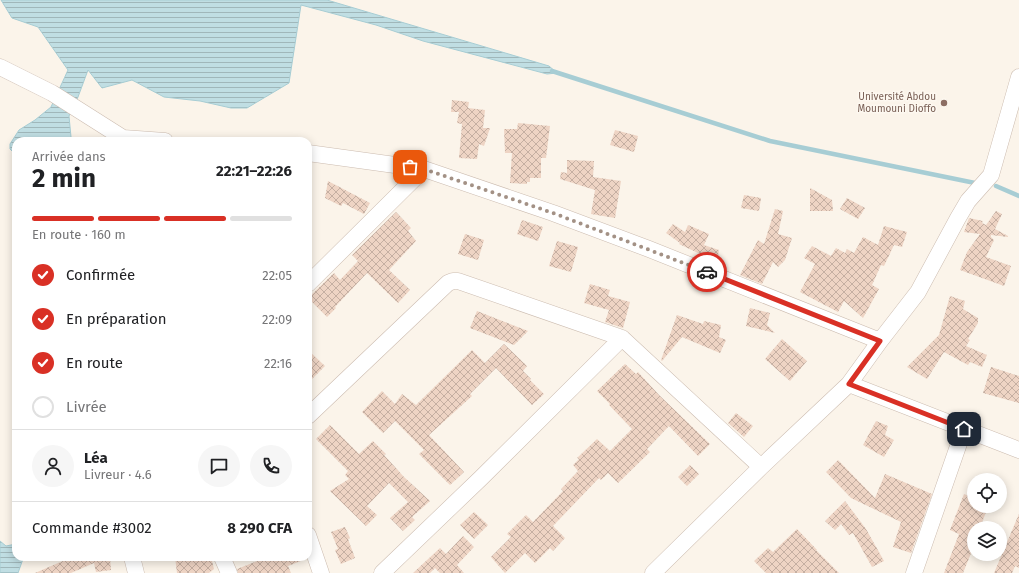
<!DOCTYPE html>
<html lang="fr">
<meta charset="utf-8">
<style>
:root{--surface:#fff;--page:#f6f6f6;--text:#202124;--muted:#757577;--line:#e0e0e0;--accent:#d93025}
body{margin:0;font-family:"Fira Sans",sans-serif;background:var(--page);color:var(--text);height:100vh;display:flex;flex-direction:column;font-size:15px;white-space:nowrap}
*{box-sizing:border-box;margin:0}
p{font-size:13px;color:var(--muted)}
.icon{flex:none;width:22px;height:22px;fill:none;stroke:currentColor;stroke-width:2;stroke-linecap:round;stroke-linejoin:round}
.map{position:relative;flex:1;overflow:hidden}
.panel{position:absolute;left:12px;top:137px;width:300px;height:424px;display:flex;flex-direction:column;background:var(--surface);border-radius:12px;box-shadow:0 2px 10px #0003}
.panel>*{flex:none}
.fabs{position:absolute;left:967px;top:473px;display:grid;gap:8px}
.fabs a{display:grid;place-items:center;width:40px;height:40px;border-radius:50%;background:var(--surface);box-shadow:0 2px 10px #0003;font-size:20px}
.pin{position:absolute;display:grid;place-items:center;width:34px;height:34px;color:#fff;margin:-17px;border-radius:8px;box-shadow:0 2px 6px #0006}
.courier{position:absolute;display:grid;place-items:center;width:40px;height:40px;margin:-20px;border:3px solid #d93025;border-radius:50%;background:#fff;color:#222;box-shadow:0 1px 5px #0007}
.head em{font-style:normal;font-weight:700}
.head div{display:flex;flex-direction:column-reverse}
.head{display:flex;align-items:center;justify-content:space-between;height:68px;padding:0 20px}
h1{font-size:26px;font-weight:700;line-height:30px}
.bar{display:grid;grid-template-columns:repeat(4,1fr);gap:6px 4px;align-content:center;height:48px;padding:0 20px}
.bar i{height:5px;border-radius:3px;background:var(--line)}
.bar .selected{background:var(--accent)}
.bar p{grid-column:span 4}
.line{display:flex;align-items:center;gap:10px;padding:0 20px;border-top:1px solid var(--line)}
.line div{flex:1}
.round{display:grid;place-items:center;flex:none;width:42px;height:42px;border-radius:21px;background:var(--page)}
ol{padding:0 20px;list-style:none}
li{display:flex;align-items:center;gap:12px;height:44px}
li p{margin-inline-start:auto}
li .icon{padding:4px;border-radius:50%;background:var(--accent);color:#fff;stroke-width:4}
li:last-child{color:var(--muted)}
li i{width:22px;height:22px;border:2px solid var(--line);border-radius:50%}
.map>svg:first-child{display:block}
.water{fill:url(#water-rules);stroke:#a7cdd4}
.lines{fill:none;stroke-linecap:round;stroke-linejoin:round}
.stream{stroke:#a7cdd4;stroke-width:4.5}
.building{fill:url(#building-cross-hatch)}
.street-casing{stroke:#ccbcb0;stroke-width:17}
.street{stroke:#fff;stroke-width:16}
.done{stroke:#a39185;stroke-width:4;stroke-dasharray:0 7.2}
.route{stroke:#d93025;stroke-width:5}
.education-dot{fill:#8d6e63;stroke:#fdf8f0;stroke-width:1.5}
.labels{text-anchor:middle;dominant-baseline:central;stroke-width:3;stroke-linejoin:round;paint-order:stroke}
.education-label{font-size:10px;fill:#785e54;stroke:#fdf8f0;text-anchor:end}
</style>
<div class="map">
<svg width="1019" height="573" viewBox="0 0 1019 573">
<defs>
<pattern id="water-rules" width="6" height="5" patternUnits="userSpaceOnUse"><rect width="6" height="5" fill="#c0dee3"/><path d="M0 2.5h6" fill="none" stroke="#a0b7ba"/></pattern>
<pattern id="building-cross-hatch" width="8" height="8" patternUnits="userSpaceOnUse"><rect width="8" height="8" fill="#eed4c4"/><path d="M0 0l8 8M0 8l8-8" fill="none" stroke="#c5afa2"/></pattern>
</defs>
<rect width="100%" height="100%" fill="#fbf4ea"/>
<path class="water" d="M 1,0 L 327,0 L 549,66 L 557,73 L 547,74 L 423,41 L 376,25 L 301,5 L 289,83 L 247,108 L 231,108 L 200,101 L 164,97 L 132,80 L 102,88 L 88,70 L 78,97 L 69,116 L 71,137 L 70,141 L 16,141 L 16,152 L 13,152 L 10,149 L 10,144 L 19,130 L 35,120 L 51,107 L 68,70 L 38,27 L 12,18 Z
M 0,541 L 6,546 L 16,544 L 16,557 L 23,557 L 23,559 L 18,573 L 0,573 Z"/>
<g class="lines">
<path class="stream" d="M 552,71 L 770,141 L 975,183
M 996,186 L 1019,196"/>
</g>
<path class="building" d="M 452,100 L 469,102 L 468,108 L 485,110 L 483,128 L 490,128 L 484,146 L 479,144 L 477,159 L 459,158 L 462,124 L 457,123 L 459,112 L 451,112 Z
M 518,123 L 550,126 L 546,158 L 541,158 L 541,178 L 530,178 L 530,182 L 527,182 L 527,184 L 510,183 L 512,153 L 505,153 L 504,129 L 517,129 Z
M 615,130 L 638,136 L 634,152 L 610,145 Z
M 567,160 L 594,161 L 593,177 L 621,181 L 615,218 L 591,214 L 595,190 L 560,179 L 561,172 L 567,173 Z
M 328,181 L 370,203 L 364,214 L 343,203 L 341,206 L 325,198 Z
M 810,188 L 832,200 L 833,211 L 810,211 Z
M 744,195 L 761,198 L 759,211 L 741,208 Z
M 847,198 L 865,208 L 858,219 L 840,209 Z
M 775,209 L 783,211 L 778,234 L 792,238 L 785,260 L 778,267 L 773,262 L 762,284 L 740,275 L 758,240 L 764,244 Z
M 996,211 L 1002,214 L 995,229 L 1008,236 L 1008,237 L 991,235 L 991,237 L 994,240 L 986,257 L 1011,266 L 1004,286 L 960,270 L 967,252 L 980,234 L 964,232 L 969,218 L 983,221 L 982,223 L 986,225 Z
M 396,212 L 411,228 L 408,231 L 416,241 L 389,270 L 410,290 L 398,303 L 367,273 L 335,307 L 336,308 L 327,317 L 308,298 L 334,273 L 340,280 L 358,261 L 352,255 Z
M 522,220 L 543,227 L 538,241 L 517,234 Z
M 673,224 L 685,232 L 688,225 L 709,234 L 704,245 L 719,250 L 717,262 L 679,244 L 680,243 L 666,233 Z
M 884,226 L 907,232 L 902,247 L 894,245 L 884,266 L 881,265 L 872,285 L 879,289 L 863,318 L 844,301 L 838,312 L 800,292 L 815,264 L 804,258 L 812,246 L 831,256 L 836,248 L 845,253 L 847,249 L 854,253 L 863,237 L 878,245 Z
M 465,234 L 484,240 L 478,260 L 458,254 Z
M 557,241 L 578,247 L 571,272 L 549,266 Z
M 590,284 L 610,290 L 608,296 L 630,302 L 623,328 L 605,322 L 609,310 L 584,303 Z
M 950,296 L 965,301 L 963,309 L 978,318 L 978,323 L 968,339 L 970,340 L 966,346 L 987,355 L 982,367 L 970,362 L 968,365 L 944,352 L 927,379 L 907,367 L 939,335 Z
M 750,308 L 770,313 L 767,325 L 775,333 L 746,326 Z
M 477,311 L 528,331 L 514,345 L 470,328 Z
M 677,315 L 703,324 L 704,321 L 721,325 L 719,337 L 726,340 L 720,353 L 682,337 L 662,361 L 661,360 Z
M 782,339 L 807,361 L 790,381 L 765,359 Z
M 504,344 L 527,366 L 523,371 L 531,379 L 530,380 L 544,394 L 532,405 L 496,368 L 470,394 L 472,396 L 429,435 L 464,472 L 450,485 L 419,454 L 424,450 L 395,421 L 383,433 L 362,412 L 382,391 L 395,404 L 402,394 L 416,405 L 472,350 L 485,363 Z
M 308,350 L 325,366 L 308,383 Z
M 625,364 L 636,374 L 638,372 L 659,395 L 710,444 L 698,456 L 669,426 L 647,449 L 650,452 L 618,483 L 608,473 L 601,480 L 599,478 L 553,526 L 565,538 L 553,551 L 550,548 L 535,563 L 525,553 L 505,573 L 491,557 L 511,537 L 507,534 L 526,515 L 533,522 L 563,491 L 561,489 L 578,471 L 573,465 L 579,459 L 577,458 L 597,439 L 610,451 L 632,429 L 609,405 L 610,404 L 597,391 Z
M 991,367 L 1019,376 L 1019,403 L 983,393 Z
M 736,413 L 753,426 L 744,437 L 728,423 Z
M 876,421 L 888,426 L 885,435 L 894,440 L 884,457 L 863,445 Z
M 330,425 L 359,454 L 373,441 L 386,454 L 384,455 L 404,477 L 430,501 L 412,517 L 415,520 L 403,531 L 390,518 L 408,502 L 389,483 L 367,506 L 377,515 L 366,526 L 330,491 L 349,479 L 345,475 L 348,471 L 316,439 Z
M 838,460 L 875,498 L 885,474 L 932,494 L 911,553 L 893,547 L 901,522 L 851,498 L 826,472 Z
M 690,465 L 699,474 L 687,486 L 678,477 Z
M 964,494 L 974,498 L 974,507 L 986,512 L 980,528 L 974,528 L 974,546 L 963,573 L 944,573 L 959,534 L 950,530 Z
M 845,501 L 866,529 L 884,561 L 872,567 L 853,533 L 849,535 L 841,524 L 835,530 L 825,521 Z
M 474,512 L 488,525 L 474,539 L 460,525 Z
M 1019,514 L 1019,568 L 1015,566 L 1012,573 L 994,573 Z
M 345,527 L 350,538 L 348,539 L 355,558 L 341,564 L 335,550 L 338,549 L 331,532 Z
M 797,529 L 817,550 L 816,550 L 839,573 L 766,573 L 754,561 L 768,548 L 773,552 Z
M 463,536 L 474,547 L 457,565 L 464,573 L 440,573 L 435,568 L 430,573 L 413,573 L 440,548 L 446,554 Z
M 72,557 L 110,557 L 111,570 L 96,572 L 94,563 L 71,573 L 35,573 Z
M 175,557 L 211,557 L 214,569 L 209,573 L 177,573 Z
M 267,557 L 305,557 L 306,559 L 288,566 L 291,573 L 238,573 L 237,569 Z"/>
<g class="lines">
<g class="street-casing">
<path id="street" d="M 0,67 L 52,93 L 123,138 L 165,141
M 308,153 L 424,169 L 553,213 L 649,249 L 880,341
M 308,284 L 424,169
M 849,384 L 1019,450
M 308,416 L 448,283 L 453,281 L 458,281 L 622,338 L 761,467
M 308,535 L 321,573
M 132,557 L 136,573
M 222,557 L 229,573
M 382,573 L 481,478 L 622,338
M 653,573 L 761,467 L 849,384 L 880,341 L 918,292 L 958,218 L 968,201 L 991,175 L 1019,77
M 914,573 L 964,429"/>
</g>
<use href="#street" class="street"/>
</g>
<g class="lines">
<path class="done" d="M 410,167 L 424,169 L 553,213 L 707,272"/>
<path class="route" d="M 707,272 L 880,341 L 849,384 L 964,429"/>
</g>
<circle class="education-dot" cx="944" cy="103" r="4"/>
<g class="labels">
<g class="education-label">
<text x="936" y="97">Université Abdou<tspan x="936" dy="12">Moumouni Dioffo</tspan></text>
</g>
</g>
</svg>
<div class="fabs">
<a><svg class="icon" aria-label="locate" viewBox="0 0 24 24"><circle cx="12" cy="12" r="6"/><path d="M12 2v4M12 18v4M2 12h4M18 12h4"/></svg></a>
<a><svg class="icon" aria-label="layers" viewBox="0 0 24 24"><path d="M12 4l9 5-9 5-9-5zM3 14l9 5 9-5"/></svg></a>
</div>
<div class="pin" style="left:410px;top:167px;background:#ea580c"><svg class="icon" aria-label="bag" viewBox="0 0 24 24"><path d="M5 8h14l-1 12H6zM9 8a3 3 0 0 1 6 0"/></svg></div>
<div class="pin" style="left:964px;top:429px;background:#1f2937"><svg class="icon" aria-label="home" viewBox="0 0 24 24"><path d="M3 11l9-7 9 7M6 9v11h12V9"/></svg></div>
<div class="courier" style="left:707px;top:272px"><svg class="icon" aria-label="car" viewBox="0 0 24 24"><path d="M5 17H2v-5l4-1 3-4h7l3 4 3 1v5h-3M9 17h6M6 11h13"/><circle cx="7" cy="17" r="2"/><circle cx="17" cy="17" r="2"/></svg></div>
<section class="panel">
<div class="head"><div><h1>2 min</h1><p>Arrivée dans</p></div><em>22:21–22:26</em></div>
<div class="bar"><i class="selected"></i><i class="selected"></i><i class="selected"></i><i></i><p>En route · 160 m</p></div>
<ol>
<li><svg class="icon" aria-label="check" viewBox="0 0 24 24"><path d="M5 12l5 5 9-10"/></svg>Confirmée<p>22:05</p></li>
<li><svg class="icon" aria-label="check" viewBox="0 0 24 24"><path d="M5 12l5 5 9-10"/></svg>En préparation<p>22:09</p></li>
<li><svg class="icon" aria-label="check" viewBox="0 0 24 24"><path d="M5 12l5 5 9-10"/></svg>En route<p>22:16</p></li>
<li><i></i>Livrée</li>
</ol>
<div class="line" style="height:72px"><a class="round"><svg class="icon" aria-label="person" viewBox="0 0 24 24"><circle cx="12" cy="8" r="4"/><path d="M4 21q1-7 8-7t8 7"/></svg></a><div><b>Léa</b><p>Livreur · 4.6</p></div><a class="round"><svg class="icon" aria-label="chat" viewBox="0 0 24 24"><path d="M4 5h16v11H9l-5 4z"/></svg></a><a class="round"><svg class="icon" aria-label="phone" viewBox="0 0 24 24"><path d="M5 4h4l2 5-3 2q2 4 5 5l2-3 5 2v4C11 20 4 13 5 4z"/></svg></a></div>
<div class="line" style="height:52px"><div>Commande #3002</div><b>8 290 CFA</b></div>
</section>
</div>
